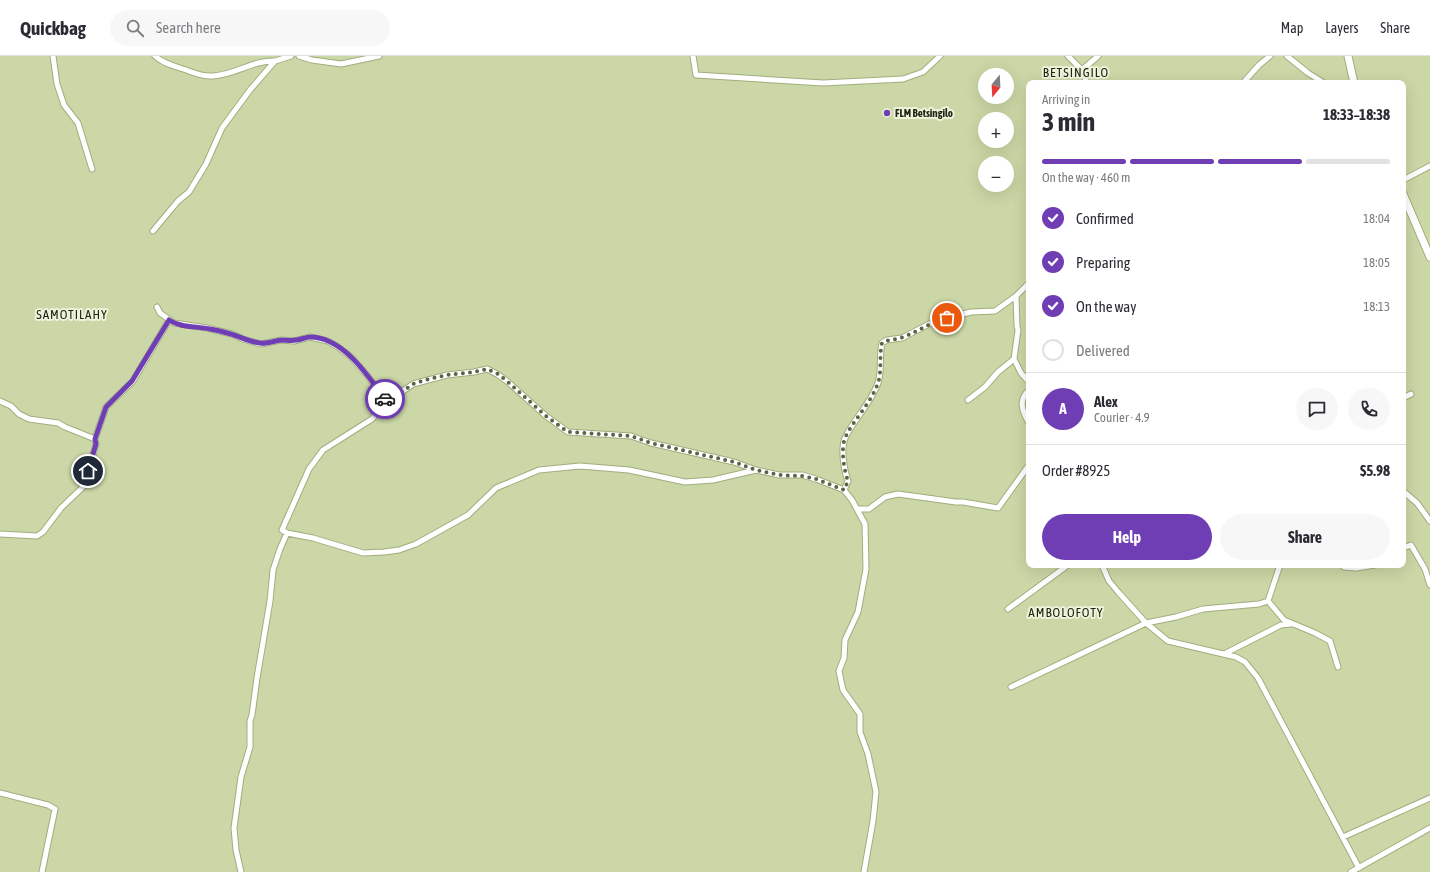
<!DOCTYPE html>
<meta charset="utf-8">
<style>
:root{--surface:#fff;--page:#f7f7f7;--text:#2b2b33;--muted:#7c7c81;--line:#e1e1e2;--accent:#6f3db4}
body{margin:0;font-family:"Asap Condensed",sans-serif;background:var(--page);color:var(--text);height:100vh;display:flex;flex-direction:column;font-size:15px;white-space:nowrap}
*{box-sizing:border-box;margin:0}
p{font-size:13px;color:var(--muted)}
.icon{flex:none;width:22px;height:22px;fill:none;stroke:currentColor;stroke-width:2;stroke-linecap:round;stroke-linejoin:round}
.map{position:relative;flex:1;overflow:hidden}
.panel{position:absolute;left:1026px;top:24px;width:380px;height:488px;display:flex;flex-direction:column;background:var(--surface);border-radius:8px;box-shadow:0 4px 16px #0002}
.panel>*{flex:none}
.needle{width:26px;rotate:198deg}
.fabs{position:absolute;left:978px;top:12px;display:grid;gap:8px}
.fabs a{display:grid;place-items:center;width:36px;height:36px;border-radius:50%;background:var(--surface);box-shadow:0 4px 16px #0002;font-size:20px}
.pin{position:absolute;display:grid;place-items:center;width:34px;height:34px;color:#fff;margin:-17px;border:2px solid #fff;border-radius:50%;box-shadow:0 1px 4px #0007}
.courier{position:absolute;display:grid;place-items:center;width:40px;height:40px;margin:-20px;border:3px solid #6f3db4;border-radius:50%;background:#fff;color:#222;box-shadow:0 1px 5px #0007}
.head em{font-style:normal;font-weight:700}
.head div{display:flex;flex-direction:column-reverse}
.head{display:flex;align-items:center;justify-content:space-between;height:68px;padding:0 16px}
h1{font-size:26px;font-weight:700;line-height:30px}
.bar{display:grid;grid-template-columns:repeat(4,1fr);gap:6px 4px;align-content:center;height:48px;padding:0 16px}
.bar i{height:5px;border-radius:3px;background:var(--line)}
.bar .selected{background:var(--accent)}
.bar p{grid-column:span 4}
.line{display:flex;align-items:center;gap:10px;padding:0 16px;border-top:1px solid var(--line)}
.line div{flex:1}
.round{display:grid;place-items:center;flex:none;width:42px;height:42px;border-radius:21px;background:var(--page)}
ol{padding:0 16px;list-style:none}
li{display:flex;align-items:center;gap:12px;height:44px}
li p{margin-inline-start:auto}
li .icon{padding:4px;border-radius:50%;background:var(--accent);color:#fff;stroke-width:4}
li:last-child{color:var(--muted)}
li i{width:22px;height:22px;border:2px solid var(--line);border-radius:50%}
.button{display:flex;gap:8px;margin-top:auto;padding:8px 16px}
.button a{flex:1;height:46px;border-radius:24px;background:var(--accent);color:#fff;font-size:16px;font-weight:700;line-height:46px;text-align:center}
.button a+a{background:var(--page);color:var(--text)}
header{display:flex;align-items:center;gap:24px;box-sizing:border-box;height:56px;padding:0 20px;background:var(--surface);border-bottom:1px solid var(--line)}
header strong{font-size:19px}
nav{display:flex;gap:22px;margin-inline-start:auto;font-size:14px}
.search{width:280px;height:36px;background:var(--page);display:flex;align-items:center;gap:10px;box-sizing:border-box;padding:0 14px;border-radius:22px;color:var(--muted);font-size:15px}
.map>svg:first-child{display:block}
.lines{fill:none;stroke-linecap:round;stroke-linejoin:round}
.street-casing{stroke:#a2ad7e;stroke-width:7}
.secondary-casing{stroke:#a2ad7e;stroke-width:9}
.street{stroke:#fff;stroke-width:5}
.secondary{stroke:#fff;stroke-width:7}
.done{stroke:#5c6446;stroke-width:4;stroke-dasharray:0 7.2}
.route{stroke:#6f3db4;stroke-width:5}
.poi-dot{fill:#6f3db4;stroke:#eef4dc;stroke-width:1.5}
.labels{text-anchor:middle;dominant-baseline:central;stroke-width:4;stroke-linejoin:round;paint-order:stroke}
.poi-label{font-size:11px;font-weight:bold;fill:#212613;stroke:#eef4dc;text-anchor:start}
.quarter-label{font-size:13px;letter-spacing:1px;fill:#212613;stroke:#eef4dc}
</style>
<header>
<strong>Quickbag</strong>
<div class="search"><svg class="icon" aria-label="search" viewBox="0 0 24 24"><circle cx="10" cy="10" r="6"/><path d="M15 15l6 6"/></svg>Search here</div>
<nav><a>Map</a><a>Layers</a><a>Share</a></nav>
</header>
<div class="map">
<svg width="1430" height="816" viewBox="0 0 1430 816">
<rect width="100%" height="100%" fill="#cbd7a6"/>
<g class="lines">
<g class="street-casing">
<path id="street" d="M 53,0 L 57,28 L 64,49 L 78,67 L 92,113
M 155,0 C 164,8 172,9 183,13 C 192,16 202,21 213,20 C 235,19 253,4 275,5
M 299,0 L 312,4 L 341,8 L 379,0
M 693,0 L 696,19 L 823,27 L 903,23 L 923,16 L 940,0
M 1068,0 L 1082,14 L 1087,27
M 1287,0 L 1308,17 L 1324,27
M 1082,14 L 1098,0
M 1243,27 L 1259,9 L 1270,0
M 1403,124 L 1430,110
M 153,175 L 178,145 L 189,136 L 206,108 L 222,72 L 250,34 L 275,5 L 291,0
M 1016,240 L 1017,270 L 1018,274 L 1014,303 L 1021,317 L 1029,326
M 157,251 L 160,257 L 174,267 L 207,272 L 232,278 L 243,283 L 261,288 L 281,284 L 294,285 L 310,281 L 328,285 L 338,291 L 350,300 L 367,319 L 387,346
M 1029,334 C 1018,344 1022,355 1029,367
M 1403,342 L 1411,338
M 968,344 L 985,331 L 998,316 L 1014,303
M 0,345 L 11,350 L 19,358 L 29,363 L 58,367 L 65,371 L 95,383 L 96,388 L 85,429 L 61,452 L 43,476 L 37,480 L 0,478
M 95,383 L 106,351 L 133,325 L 169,264
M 756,414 L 713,424 L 685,426 L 629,414 L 580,410 L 539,414 L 496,432 L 468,459 L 416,488 L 399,494 L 384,496 L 363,497 L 313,482 L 287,477 L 282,474 L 309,413 L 323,394 L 372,363 L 387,346 L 413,328 L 447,319 L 474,316 L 487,313 L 497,318 L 508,326 L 546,360 L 568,376 L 631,380 L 651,387 L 734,406 L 756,414 L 779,419 L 802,419 L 816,423 L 844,434 L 852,444 L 865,468 L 866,513 L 858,556 L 845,584 L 844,602 L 839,615 L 843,634 L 860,658 L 860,676 L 868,698 L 876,736 L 873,765 L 864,816
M 844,434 L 848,425 C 844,414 840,391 846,380 C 855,362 871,347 878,327 C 882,316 879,299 882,287 L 887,284 L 902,282 L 935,265 L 971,256 L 995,255 L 1016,240 L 1029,227
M 1403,435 L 1417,447 L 1430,465
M 857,453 L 869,453 L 885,441 L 898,438 L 956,446 L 963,446 L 998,452 L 1029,409
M 1403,492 L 1411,489 L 1425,513 L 1430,529
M 1102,509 L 1109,525 L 1119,537 L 1146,567 L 1168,585 L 1236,601 L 1245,606 L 1258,622 L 1359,812
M 1344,511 L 1356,512 L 1375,509
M 1268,545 L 1280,509
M 1008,553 L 1068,509
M 1224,598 L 1281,569 L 1291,568
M 1011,631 L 1146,567 L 1176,561 L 1203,553 L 1259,548 L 1268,545 L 1284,564 L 1315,577 L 1330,585 L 1338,611
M 0,737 L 48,749 L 55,753 L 42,816
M 1343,781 L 1430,742
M 241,816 L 236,794 L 234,772 L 241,721 L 250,691 L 250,665 L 252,659 L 257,622 L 270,545 L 273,514 L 280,493 L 287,477
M 1351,816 L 1430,772"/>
</g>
<g class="secondary-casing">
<path id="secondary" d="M 1348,0 L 1354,27
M 1403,138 L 1430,201"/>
</g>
<use href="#street" class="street"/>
<use href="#secondary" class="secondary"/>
</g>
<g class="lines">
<path class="done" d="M 385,343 L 387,346 L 413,328 L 425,324 L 447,319 L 474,316 L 487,313 L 498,318 L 508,326 L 546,360 L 568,376 L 631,380 L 651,387 L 734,406 L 756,414 L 779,419 L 802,420 L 816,423 L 844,434 L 848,425 C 844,414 840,391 846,380 C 855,362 871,347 878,327 C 882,316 879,299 882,287 C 889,283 896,284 903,281 C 919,275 931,266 947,262"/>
<path class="route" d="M 88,415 L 96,388 L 95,383 L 106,351 L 132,325 L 169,264 C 181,272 196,270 210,273 C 217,274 224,276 231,278 C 241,281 249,286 260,287 C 266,288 274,285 281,284 C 286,284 291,285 296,284 C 300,284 306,281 310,281 C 343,281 368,320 385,343"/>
</g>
<circle class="poi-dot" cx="887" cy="57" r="4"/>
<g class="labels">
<g class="poi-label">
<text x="895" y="57">FLM Betsingilo</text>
</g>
<g class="quarter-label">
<text x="1076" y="16">BETSINGILO</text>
<text x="72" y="258">SAMOTILAHY</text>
<text x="1066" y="556">AMBOLOFOTY</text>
</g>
</g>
</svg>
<div class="fabs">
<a><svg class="needle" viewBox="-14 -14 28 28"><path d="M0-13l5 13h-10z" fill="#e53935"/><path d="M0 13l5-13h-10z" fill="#7c7c81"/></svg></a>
<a>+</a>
<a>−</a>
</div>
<div class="pin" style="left:947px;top:262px;background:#ea580c"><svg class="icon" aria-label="bag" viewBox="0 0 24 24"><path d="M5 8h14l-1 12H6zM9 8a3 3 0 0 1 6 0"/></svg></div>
<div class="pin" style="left:88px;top:415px;background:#1f2937"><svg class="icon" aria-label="home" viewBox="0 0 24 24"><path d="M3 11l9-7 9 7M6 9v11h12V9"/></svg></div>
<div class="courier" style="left:385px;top:343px"><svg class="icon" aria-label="car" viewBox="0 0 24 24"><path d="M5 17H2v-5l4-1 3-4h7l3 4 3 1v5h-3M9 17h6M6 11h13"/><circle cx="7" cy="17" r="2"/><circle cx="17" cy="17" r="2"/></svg></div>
<section class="panel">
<div class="head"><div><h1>3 min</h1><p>Arriving in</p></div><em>18:33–18:38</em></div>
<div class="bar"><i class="selected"></i><i class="selected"></i><i class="selected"></i><i></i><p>On the way · 460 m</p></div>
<ol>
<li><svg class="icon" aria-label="check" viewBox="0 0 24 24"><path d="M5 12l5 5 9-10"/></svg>Confirmed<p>18:04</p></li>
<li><svg class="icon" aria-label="check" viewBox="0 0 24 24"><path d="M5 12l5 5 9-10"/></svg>Preparing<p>18:05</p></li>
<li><svg class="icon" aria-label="check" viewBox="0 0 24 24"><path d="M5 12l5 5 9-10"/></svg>On the way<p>18:13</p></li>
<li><i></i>Delivered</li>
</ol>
<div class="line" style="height:72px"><b class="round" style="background:var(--accent);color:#fff">A</b><div><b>Alex</b><p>Courier · 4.9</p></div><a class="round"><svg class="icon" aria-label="chat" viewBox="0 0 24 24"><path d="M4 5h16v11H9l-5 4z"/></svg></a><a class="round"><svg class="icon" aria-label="phone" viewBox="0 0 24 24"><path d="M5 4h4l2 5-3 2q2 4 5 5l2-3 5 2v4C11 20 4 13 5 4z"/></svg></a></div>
<div class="line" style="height:52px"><div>Order #8925</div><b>$5.98</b></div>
<div class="button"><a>Help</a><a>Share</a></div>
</section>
</div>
